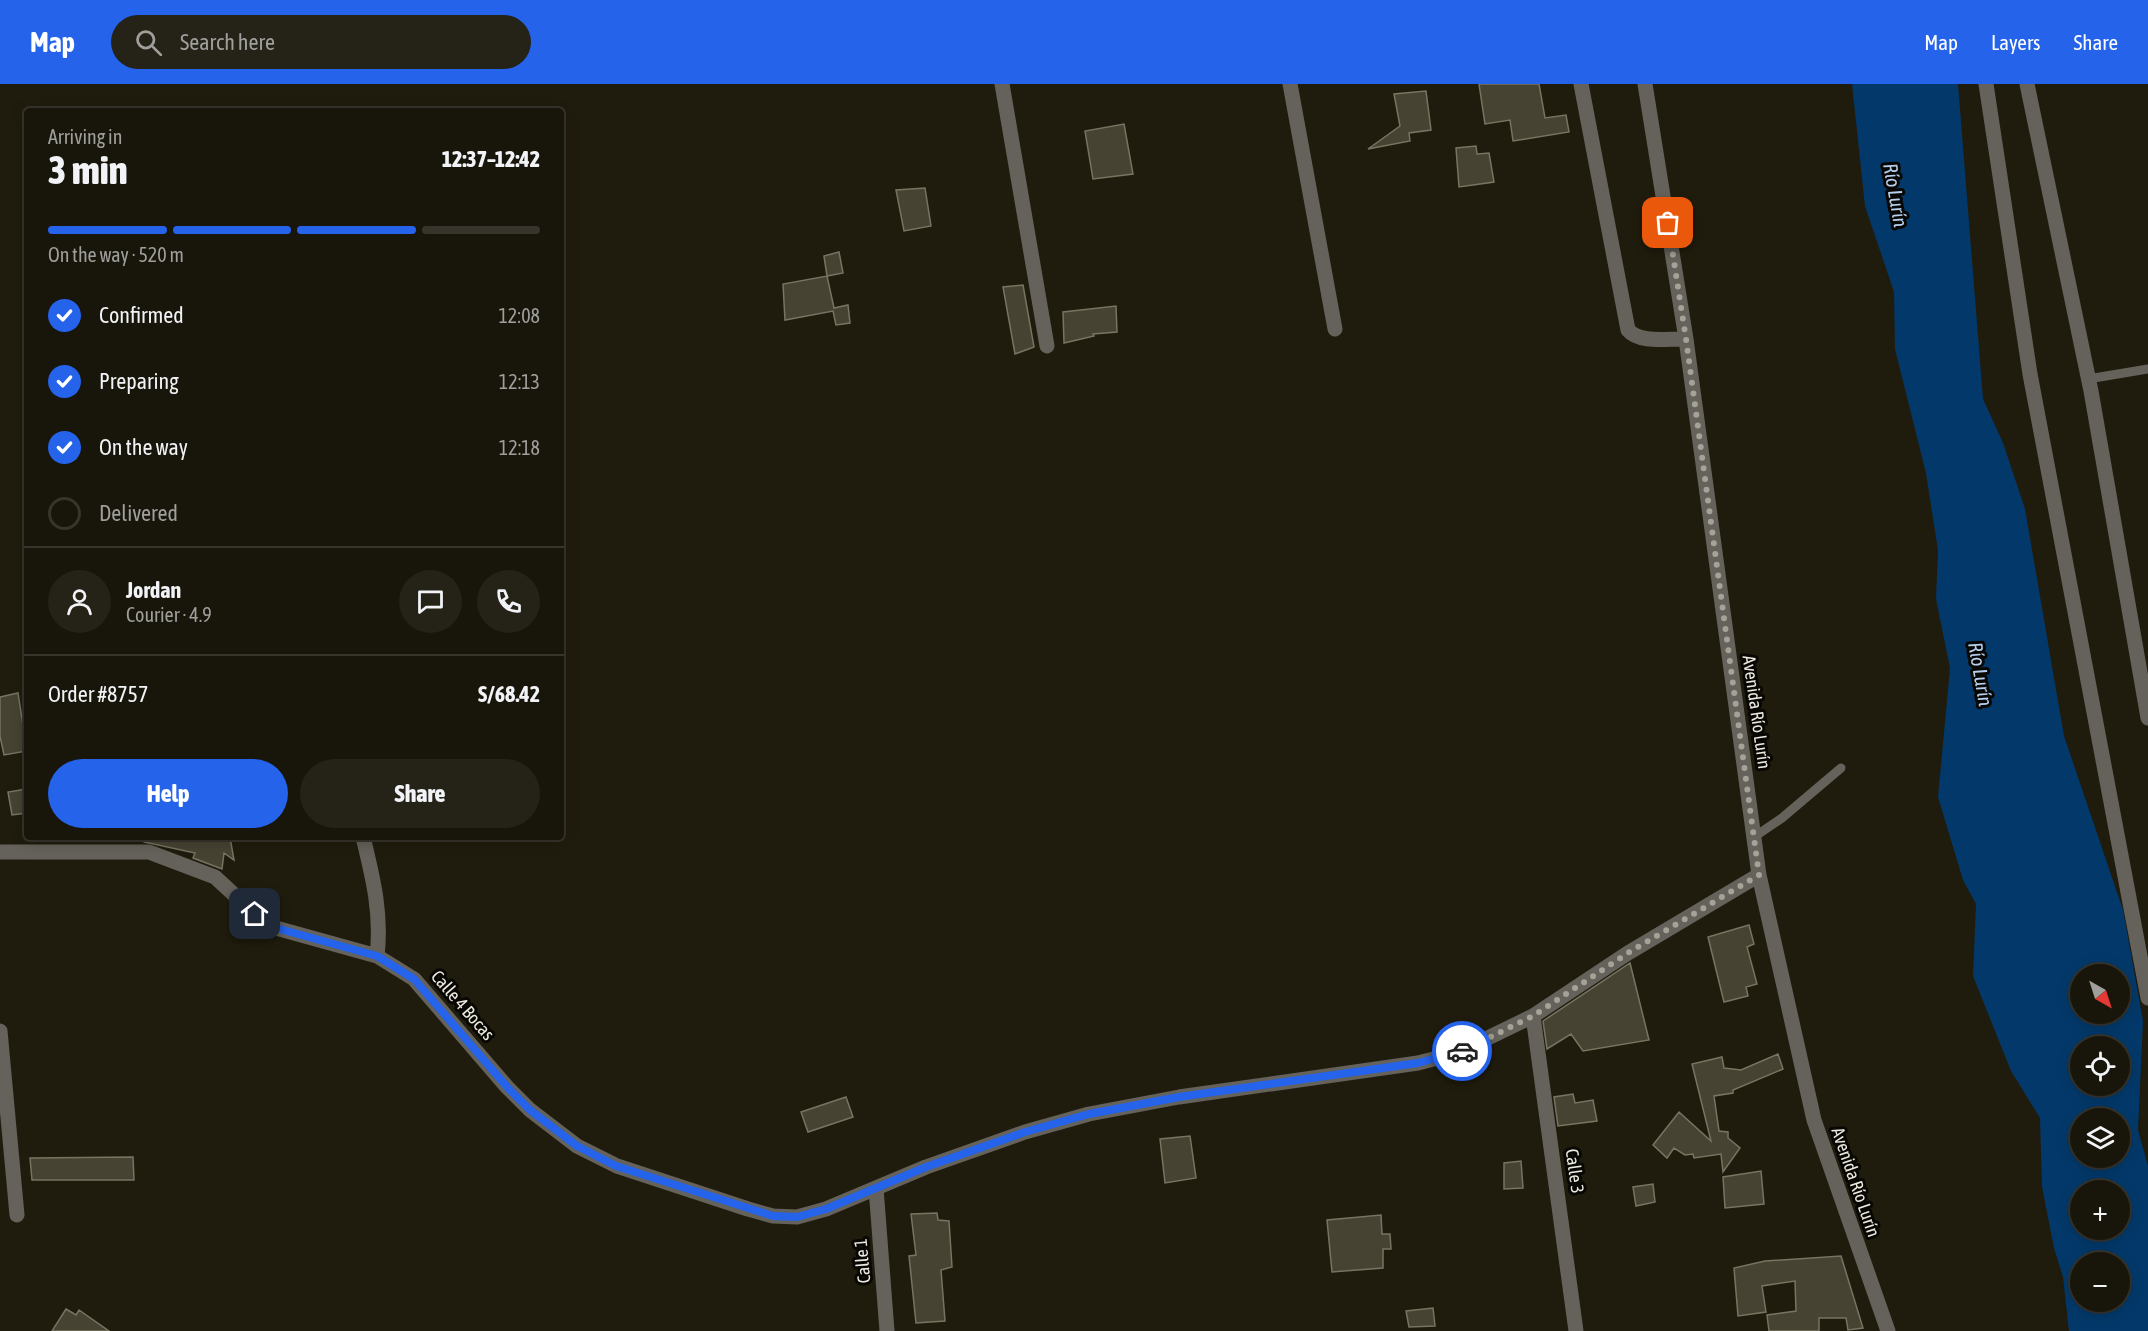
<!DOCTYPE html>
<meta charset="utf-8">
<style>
:root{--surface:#18150a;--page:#252218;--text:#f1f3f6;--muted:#9f9f9c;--line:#36342b;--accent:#2563eb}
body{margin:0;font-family:"Asap Condensed",sans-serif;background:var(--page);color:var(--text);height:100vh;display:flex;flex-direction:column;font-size:22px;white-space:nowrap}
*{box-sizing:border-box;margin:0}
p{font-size:20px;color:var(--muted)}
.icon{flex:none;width:33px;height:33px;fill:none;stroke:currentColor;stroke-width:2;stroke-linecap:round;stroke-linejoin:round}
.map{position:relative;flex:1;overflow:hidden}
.panel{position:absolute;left:24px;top:24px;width:540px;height:732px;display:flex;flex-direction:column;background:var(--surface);border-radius:6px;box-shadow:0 3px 15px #0003,0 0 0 2px var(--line)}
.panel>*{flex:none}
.needle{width:39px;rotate:141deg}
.controls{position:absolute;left:2070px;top:880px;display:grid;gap:12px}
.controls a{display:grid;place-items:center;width:60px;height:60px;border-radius:50%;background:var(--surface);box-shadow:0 3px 15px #0003,0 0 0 2px var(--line);font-size:30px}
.pin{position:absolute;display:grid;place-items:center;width:51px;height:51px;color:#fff;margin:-26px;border-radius:12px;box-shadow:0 3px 9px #0006}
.courier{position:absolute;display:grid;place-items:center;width:60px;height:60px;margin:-30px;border:4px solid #2563eb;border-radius:50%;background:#fff;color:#222;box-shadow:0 2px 8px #0007}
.head em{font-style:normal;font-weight:800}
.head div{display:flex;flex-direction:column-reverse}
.head{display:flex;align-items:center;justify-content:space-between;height:102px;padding:0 24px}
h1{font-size:39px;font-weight:800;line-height:45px}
.bar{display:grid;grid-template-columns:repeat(4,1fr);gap:9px 6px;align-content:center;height:72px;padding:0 24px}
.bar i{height:8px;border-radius:4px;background:var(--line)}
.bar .active{background:var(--accent)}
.bar p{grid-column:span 4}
.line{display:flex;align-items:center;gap:15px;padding:0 24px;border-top:2px solid var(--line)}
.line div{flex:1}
.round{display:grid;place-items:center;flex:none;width:63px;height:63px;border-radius:32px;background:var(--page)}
ol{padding:0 24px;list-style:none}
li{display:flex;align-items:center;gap:18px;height:66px}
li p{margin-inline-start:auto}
li .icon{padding:6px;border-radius:50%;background:var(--accent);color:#fff;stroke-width:4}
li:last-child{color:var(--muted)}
li i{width:33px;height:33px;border:3px solid var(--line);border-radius:50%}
.primary-button{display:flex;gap:12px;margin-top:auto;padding:12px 24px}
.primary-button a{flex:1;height:69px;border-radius:36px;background:var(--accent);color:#fff;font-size:24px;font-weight:800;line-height:69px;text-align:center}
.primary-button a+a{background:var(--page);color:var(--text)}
header{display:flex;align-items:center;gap:36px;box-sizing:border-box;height:84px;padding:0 30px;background:var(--accent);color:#fff}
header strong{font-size:28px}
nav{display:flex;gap:33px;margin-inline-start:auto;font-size:21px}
.search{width:420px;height:54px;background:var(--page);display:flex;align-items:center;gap:15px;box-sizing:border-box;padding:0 21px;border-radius:33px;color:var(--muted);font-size:22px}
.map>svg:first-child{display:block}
.water{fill:#03396a;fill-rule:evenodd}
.building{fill:#474333;stroke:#777461;stroke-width:1.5}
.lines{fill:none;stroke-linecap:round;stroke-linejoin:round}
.service{stroke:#64625a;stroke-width:9}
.minor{stroke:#64625a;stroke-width:15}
.done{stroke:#a5a397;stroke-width:6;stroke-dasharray:0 10.8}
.route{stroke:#2563eb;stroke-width:8}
.labels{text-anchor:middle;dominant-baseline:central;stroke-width:6;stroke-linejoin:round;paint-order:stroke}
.street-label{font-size:18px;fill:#edebe1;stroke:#080703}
.water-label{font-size:20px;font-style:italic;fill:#b5d0ef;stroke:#080703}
</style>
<header>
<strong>Map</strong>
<div class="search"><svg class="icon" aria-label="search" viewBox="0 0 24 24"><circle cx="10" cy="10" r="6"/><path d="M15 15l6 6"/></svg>Search here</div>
<nav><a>Map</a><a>Layers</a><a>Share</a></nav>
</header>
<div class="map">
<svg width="2148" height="1247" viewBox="0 0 2148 1247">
<rect width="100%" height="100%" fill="#201c0d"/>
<path class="water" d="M 1852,0 L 1958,0 L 1983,315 L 2003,359 L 2025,425 L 2064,652 L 2123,826 L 2143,937 L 2138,1046 L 2148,1082 L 2148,1247 L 2069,1247 L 2063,1193 L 2054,1164 L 2042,1103 L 2040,1034 L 2011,987 L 1973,892 L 1976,820 L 1963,796 L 1938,713 L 1950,584 L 1936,515 L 1938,466 L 1926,389 L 1895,265 L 1894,208 L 1865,122 ZM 2080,891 L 2120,891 L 2120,930 L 2080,930 ZM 2080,963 L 2120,963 L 2120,1002 L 2080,1002 ZM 2080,1035 L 2120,1035 L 2120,1074 L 2080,1074 ZM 2080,1107 L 2120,1107 L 2120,1146 L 2080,1146 ZM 2080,1179 L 2120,1179 L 2120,1218 L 2080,1218 Z"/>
<path class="building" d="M 1479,0 L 1539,0 L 1545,34 L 1566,31 L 1569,48 L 1513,57 L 1510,36 L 1485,40 Z
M 1426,7 L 1431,46 L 1409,49 L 1410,57 L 1368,65 L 1400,42 L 1394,10 Z
M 1124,40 L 1133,90 L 1093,95 L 1085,47 Z
M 1476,62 L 1477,70 L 1489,69 L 1494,98 L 1459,103 L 1456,64 Z
M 925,104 L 931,142 L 904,147 L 896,106 Z
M 839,168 L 843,189 L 827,192 L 824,172 Z
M 827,192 L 834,224 L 848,221 L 850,239 L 836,241 L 833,227 L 785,236 L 783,200 Z
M 1023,201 L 1034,263 L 1015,270 L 1003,203 Z
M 1116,222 L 1117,248 L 1093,250 L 1094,252 L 1064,259 L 1063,228 Z
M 18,609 L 27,667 L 4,671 L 0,652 L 0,613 Z
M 27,705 L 27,729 L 12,731 L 8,708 Z
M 144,753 L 230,753 L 234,776 L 224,769 L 222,785 L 193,774 L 195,769 L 144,758 Z
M 1749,841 L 1754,860 L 1747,863 L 1757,900 L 1746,903 L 1748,912 L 1724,918 L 1708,853 Z
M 1630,879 L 1649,956 L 1583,967 L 1571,950 L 1547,965 L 1543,937 Z
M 1778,970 L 1783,985 L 1733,1006 L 1733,1009 L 1714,1012 L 1719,1047 L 1728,1048 L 1728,1054 L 1740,1064 L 1723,1088 L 1721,1070 L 1694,1074 L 1693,1070 L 1685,1071 L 1674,1064 L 1667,1074 L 1653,1061 L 1679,1028 L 1711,1057 L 1692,980 L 1722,973 L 1724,984 L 1741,986 Z
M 1573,1010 L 1575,1019 L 1593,1016 L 1597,1037 L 1558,1042 L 1554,1013 Z
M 846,1013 L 853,1033 L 808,1048 L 801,1028 Z
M 1190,1052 L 1196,1094 L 1165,1099 L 1160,1055 Z
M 133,1073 L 134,1096 L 32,1096 L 30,1074 Z
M 1521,1077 L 1523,1104 L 1504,1105 L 1504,1079 Z
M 1761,1087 L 1764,1120 L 1725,1124 L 1723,1093 Z
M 1653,1100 L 1655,1118 L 1636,1122 L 1633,1103 Z
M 937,1129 L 938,1136 L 949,1137 L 952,1183 L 941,1186 L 945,1237 L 916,1239 L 909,1172 L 916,1171 L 911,1130 Z
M 1381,1131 L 1382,1150 L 1390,1150 L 1391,1165 L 1383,1165 L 1383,1184 L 1332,1188 L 1327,1136 Z
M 1841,1172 L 1863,1244 L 1848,1246 L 1846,1234 L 1819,1234 L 1819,1247 L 1769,1247 L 1767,1231 L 1796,1227 L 1795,1197 L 1762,1202 L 1766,1228 L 1738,1232 L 1734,1184 L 1765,1177 Z
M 1433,1224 L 1435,1242 L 1409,1243 L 1406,1227 Z
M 66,1225 L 76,1231 L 79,1226 L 109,1247 L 52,1247 Z"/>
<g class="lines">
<path class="service" d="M 2088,295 L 2148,285
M 1754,753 L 1782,734 L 1841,684"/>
<path class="minor" d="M 1002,0 L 1047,262
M 1290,0 L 1335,245
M 1581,0 L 1628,246 C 1640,260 1669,254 1686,255
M 1645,0 L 1686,255 L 1759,791 L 1814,1036 L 1888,1247
M 1986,0 L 2030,290 L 2148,914
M 2027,0 L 2091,307 L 2148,634
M 363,753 C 373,794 382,830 377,872
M 0,768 L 149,768 L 215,793 L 255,830 L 276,844 L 377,872 L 414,895 L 507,1003 L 530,1026 L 577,1062 L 617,1082 L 748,1125 L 773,1132 L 797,1133 L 826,1125 L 926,1083 L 1025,1048 L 1089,1030 L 1179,1013 L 1418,979 L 1457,969 L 1533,932 L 1628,869 L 1759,791
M 1533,932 L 1576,1247
M 0,947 L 17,1131
M 876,1104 L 887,1247"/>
</g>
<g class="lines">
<path class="done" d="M 1462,967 L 1533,932 L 1628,869 L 1759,791 L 1686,255 L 1668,139"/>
<path class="route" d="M 255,830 L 276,844 L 377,872 L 414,895 L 507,1003 L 530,1026 L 577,1062 L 616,1082 L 773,1132 L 797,1133 L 826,1125 L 926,1083 L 1025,1048 L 1089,1030 L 1179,1013 L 1418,979 L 1462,967"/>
</g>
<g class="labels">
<g class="street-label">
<text transform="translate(1757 628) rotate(82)">Avenida Río Lurín</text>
<text transform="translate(463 921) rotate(49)">Calle 4 Bocas</text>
<text transform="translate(1575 1087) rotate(82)">Calle 3</text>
<text transform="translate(1856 1098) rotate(71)">Avenida Río Lurín</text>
<text transform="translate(862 1177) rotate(-95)">Calle 1</text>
</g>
<g class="water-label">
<text transform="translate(1896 111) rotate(80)">Río Lurín</text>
<text transform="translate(1981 590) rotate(80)">Río Lurín</text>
</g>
</g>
</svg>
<div class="controls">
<a><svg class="needle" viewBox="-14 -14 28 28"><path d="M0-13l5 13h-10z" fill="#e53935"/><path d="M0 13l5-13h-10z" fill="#9f9f9c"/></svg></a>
<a><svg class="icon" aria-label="locate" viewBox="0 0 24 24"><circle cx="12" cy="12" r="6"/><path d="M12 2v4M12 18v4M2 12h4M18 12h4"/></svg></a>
<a><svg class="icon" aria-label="layers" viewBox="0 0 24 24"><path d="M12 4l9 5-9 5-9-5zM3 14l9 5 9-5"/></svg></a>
<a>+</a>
<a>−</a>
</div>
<div class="pin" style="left:1668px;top:139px;background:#ea580c"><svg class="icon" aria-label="bag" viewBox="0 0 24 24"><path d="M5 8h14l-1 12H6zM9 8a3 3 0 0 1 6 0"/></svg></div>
<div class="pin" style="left:255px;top:830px;background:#1f2937"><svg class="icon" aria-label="home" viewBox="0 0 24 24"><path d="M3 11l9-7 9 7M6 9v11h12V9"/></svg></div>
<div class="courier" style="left:1462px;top:967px"><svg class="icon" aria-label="car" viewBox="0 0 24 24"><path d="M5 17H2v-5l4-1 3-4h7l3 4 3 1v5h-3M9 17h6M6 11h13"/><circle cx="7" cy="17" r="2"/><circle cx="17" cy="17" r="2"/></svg></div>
<section class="panel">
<div class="head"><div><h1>3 min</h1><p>Arriving in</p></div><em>12:37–12:42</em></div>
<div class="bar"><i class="active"></i><i class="active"></i><i class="active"></i><i></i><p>On the way · 520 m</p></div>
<ol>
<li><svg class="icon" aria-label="check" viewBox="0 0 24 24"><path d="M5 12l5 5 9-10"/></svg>Confirmed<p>12:08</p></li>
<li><svg class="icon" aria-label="check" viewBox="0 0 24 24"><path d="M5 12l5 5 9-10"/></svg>Preparing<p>12:13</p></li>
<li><svg class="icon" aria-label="check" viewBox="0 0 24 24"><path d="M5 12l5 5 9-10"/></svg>On the way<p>12:18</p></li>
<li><i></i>Delivered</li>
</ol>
<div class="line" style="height:108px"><a class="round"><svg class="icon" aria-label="person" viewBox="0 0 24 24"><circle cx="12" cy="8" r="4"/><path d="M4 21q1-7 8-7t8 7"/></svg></a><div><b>Jordan</b><p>Courier · 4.9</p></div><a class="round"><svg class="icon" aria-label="chat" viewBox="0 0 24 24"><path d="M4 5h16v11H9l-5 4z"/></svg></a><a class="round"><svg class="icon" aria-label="phone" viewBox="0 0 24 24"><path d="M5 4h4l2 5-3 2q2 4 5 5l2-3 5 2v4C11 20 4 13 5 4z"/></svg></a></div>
<div class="line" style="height:78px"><div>Order #8757</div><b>S/68.42</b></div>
<div class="primary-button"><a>Help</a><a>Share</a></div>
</section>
</div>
